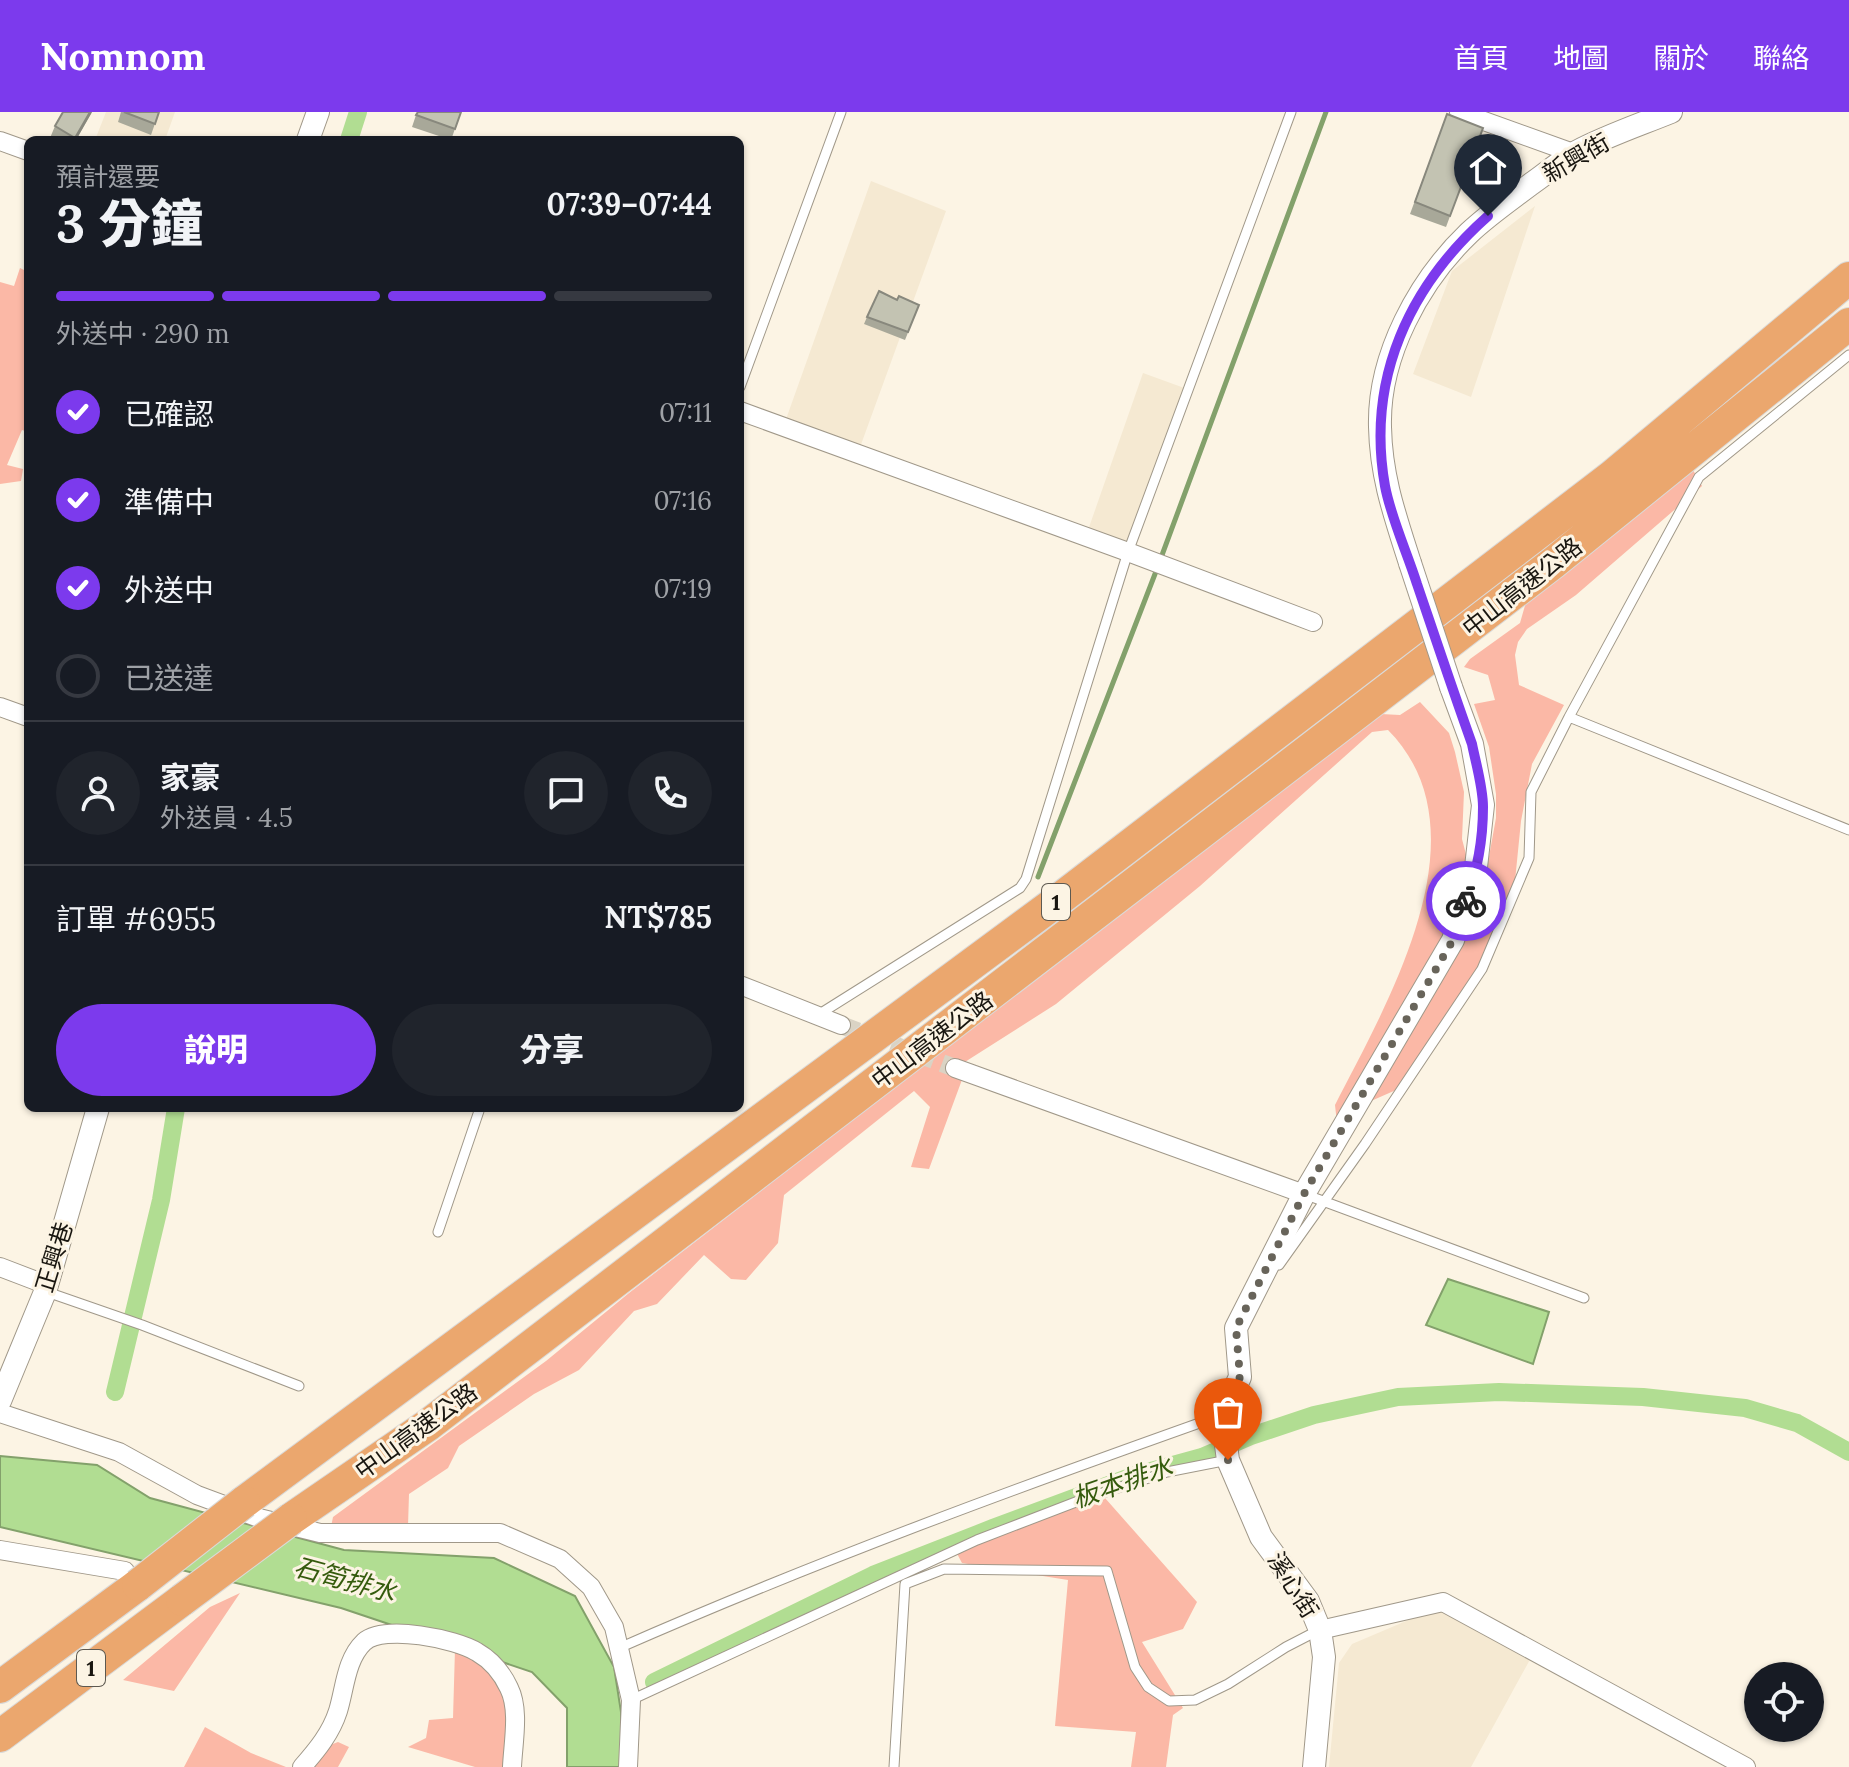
<!DOCTYPE html>
<html lang="zh-TW">
<meta charset="utf-8">
<style>
:root{--surface:#171b24;--page:#20242c;--text:#f1f3f6;--muted:#9ea1a6;--line:#363941;--accent:#7c3aed}
body{margin:0;font-family:Lora,"Noto Sans TC",serif;background:var(--page);color:var(--text);height:100vh;display:flex;flex-direction:column;font-size:30px;white-space:nowrap}
*{box-sizing:border-box;margin:0}
p{font-size:26px;color:var(--muted)}
.icon{flex:none;width:44px;height:44px;fill:none;stroke:currentColor;stroke-width:2;stroke-linecap:round;stroke-linejoin:round}
.map{position:relative;flex:1;overflow:hidden}
.details{position:absolute;left:24px;top:24px;width:720px;height:976px;display:flex;flex-direction:column;background:var(--surface);border-radius:12px;box-shadow:0 2px 6px #0004}
.details>*{flex:none}
.buttons{position:absolute;left:1744px;top:1550px;display:grid;gap:16px}
.buttons a{display:grid;place-items:center;width:80px;height:80px;border-radius:50%;background:var(--surface);box-shadow:0 2px 6px #0004;font-size:40px}
.pin{position:absolute;display:grid;place-items:center;width:68px;height:68px;color:#fff;margin:-82px -34px;border-radius:50% 50% 50% 0;rotate:-45deg;box-shadow:0 0 8px #0007}
.pin .icon{rotate:45deg}
.courier{position:absolute;display:grid;place-items:center;width:80px;height:80px;margin:-40px;border:6px solid #7c3aed;border-radius:50%;background:#fff;color:#222;box-shadow:0 2px 10px #0007}
.overview em{font-style:normal;font-weight:800}
.overview div{display:flex;flex-direction:column-reverse}
.overview{display:flex;align-items:center;justify-content:space-between;height:136px;padding:0 32px}
h1{font-size:52px;font-weight:800;line-height:60px}
.bar{display:grid;grid-template-columns:repeat(4,1fr);gap:12px 8px;align-content:center;height:96px;padding:0 32px}
.bar i{height:10px;border-radius:6px;background:var(--line)}
.bar .on{background:var(--accent)}
.bar p{grid-column:span 4}
.line{display:flex;align-items:center;gap:20px;padding:0 32px;border-top:2px solid var(--line)}
.line div{flex:1}
.round{display:grid;place-items:center;flex:none;width:84px;height:84px;border-radius:42px;background:var(--page)}
ol{padding:0 32px;list-style:none}
li{display:flex;align-items:center;gap:24px;height:88px}
li p{margin-inline-start:auto}
li .icon{padding:8px;border-radius:50%;background:var(--accent);color:#fff;stroke-width:4}
li:last-child{color:var(--muted)}
li i{width:44px;height:44px;border:4px solid var(--line);border-radius:50%}
.cta{display:flex;gap:16px;margin-top:auto;padding:16px 32px}
.cta a{flex:1;height:92px;border-radius:48px;background:var(--accent);color:#fff;font-size:32px;font-weight:800;line-height:92px;text-align:center}
.cta a+a{background:var(--page);color:var(--text)}
header{display:flex;align-items:center;gap:48px;box-sizing:border-box;height:112px;padding:0 40px;background:var(--accent);color:#fff}
header strong{font-size:38px}
nav{display:flex;gap:44px;margin-inline-start:auto;font-size:28px}
.map>svg:first-child{display:block}
.built{fill:#f5e9d2}
.green{fill:#fbb8a6}
.water{fill:#b1dd92;stroke:#83a16b;stroke-width:2}
.lines{fill:none;stroke-linecap:round;stroke-linejoin:round}
.stream{stroke:#83a16b;stroke-width:5}
.canal{stroke:#b1dd92;stroke-width:18}
.minor-tunnel{stroke:#dad3c4;stroke-width:18;stroke-dasharray:18 9;stroke-linecap:butt}
.service-casing{stroke:#a09889;stroke-width:11}
.minor-casing{stroke:#a09889;stroke-width:20}
.tertiary-casing{stroke:#a09889;stroke-width:24}
.motorway-casing{stroke:#dadad9;stroke-width:34}
.service{stroke:#fff;stroke-width:9}
.minor{stroke:#fff;stroke-width:18}
.tertiary{stroke:#fff;stroke-width:22}
.motorway{stroke:#eba76e;stroke-width:32}
.tertiary-bridge-casing{stroke:#a09889;stroke-width:24;stroke-linecap:butt}
.motorway-bridge-casing{stroke:#dadad9;stroke-width:34;stroke-linecap:butt}
.tertiary-bridge{stroke:#fff;stroke-width:22}
.motorway-bridge{stroke:#eba76e;stroke-width:32}
.wall{fill:#a8a899}
.shaded-wall{fill:#88887d}
.building{fill:#c3c3b2;stroke:#88887d;stroke-width:2}
.done{stroke:#68645a;stroke-width:8;stroke-dasharray:0 14.4}
.route{stroke:#7c3aed;stroke-width:10}
.labels{text-anchor:middle;dominant-baseline:central;stroke-width:6;stroke-linejoin:round;paint-order:stroke}
.shield{fill:#fcf4e4;stroke:#5d5950;stroke-width:2}
.shield-label{font-size:22px;font-weight:bold;fill:#191610}
.street-label{font-size:24px;fill:#191610;stroke:#fcf4e4}
.water-label{font-size:26px;font-style:italic;fill:#355b0d;stroke:#fcf4e4}
</style>
<header>
<strong>Nomnom</strong>
<nav><a>首頁</a><a>地圖</a><a>關於</a><a>聯絡</a></nav>
</header>
<div class="map">
<svg width="1849" height="1655" viewBox="0 0 1849 1655">
<rect width="100%" height="100%" fill="#fcf4e4"/>
<path class="built" d="M 106,0 L 175,0 L 165,28 L 95,28 Z
M 871,69 L 946,99 L 859,338 L 785,310 Z
M 1535,94 L 1471,285 L 1413,262 L 1452,159 Z
M 1143,261 L 1187,277 L 1129,436 L 1087,421 Z
M 1432,1498 L 1458,1500 L 1533,1542 L 1471,1655 L 1329,1655 L 1339,1551 L 1352,1532 Z"/>
<path class="green" d="M 20,156 L 28,160 L 28,320 L 22,318 L 7,353 L 23,357 L 21,369 L 0,372 L 0,170 L 14,174 Z
M 1693,358 L 1702,374 L 1576,483 L 1527,517 L 1518,530 L 1515,543 L 1519,573 L 1564,593 L 1532,652 L 1521,709 L 1515,769 L 1492,839 L 1396,978 L 1371,989 L 1451,852 L 1488,750 L 1496,706 L 1496,682 L 1489,635 L 1474,592 L 1495,588 L 1488,563 L 1464,555 L 1470,547 L 1520,511 L 1526,490 Z
M 1420,590 L 1449,621 L 1455,640 L 1464,680 L 1462,727 L 1468,750 L 1446,820 L 1337,1011 L 1335,993 C 1387,891 1489,720 1388,618 L 1372,620 L 1200,774 L 1056,892 L 957,955 L 963,965 L 929,1057 L 911,1055 L 930,995 L 914,979 L 784,1083 L 778,1131 L 746,1168 L 731,1167 L 704,1143 L 657,1192 L 634,1199 L 579,1258 L 534,1282 L 459,1334 L 448,1356 L 409,1382 L 408,1414 L 331,1415 L 333,1405 L 546,1249 L 629,1181 L 912,962 L 1381,602 L 1400,603 Z
M 1105,1386 L 1197,1490 L 1183,1517 L 1142,1530 L 1183,1596 L 1173,1603 L 1166,1655 L 1131,1655 L 1136,1620 L 1055,1614 L 1068,1468 L 962,1451 L 954,1436 Z
M 240,1481 L 174,1579 L 123,1568 L 210,1495 Z
M 455,1537 L 487,1555 L 507,1587 L 504,1655 L 475,1655 L 408,1635 L 426,1626 L 429,1608 L 453,1606 Z
M 205,1615 L 251,1641 L 286,1655 L 184,1655 Z
M 338,1630 L 349,1635 L 338,1655 L 312,1655 L 320,1637 Z"/>
<path class="water" d="M 1448,1167 L 1549,1200 L 1533,1252 L 1426,1213 Z
M 0,1344 L 97,1353 L 150,1386 L 344,1438 L 494,1446 L 575,1484 L 614,1555 L 621,1600 L 622,1655 L 567,1655 L 567,1596 L 532,1560 L 341,1496 L 0,1415 Z"/>
<g class="lines">
<path class="stream" d="M 1038,765 L 1155,462 L 1326,0"/>
<path class="canal" d="M 349,28 L 358,0
M 115,1280 L 161,1088 L 176,996
M 654,1570 L 873,1463 L 993,1416 L 1133,1364 L 1202,1345 L 1251,1324 L 1314,1303 L 1398,1285 L 1499,1280 L 1643,1285 L 1745,1296 L 1797,1311 L 1849,1340"/>
<path class="minor-tunnel" d="M 841,913 L 955,956"/>
<g class="service-casing">
<path id="service" d="M 740,275 L 841,0
M 1569,605 L 1849,718
M 818,903 L 1020,776 L 1026,767 L 1128,440 L 1291,0
M 1304,1082 L 1584,1186
M 438,1120 L 480,996
M 1279,1153 L 1365,1032 L 1482,857 L 1529,746 L 1531,680 L 1569,605 L 1699,365 L 1849,243
M 47,1180 L 142,1213 L 299,1274
M 619,1536 C 817,1449 1019,1375 1222,1303
M 631,1588 L 977,1428 L 1081,1388 L 1167,1360 L 1228,1348
M 894,1655 L 905,1472 L 944,1457 L 1107,1459 L 1135,1555 L 1148,1575 L 1169,1589 L 1195,1588 L 1228,1572 L 1286,1535 L 1317,1519"/>
</g>
<g class="minor-casing">
<path id="minor" d="M 1459,0 L 1573,41
M 0,29 L 28,39
M 740,299 L 1128,440 L 1313,510
M 0,595 L 28,605
M 740,873 L 841,913
M 955,956 L 1304,1082
M 0,1155 L 47,1173
M 0,1301 L 119,1340 L 197,1383 L 259,1406 L 320,1421 L 500,1421 L 560,1447 L 591,1475 L 614,1515 L 631,1588 L 628,1655
M 0,1438 L 125,1459
M 1320,1518 L 1443,1490 L 1746,1655
M 302,1655 C 317,1638 331,1621 338,1599 C 345,1576 346,1547 364,1530 C 384,1512 456,1527 477,1540 C 491,1548 502,1561 509,1576 C 520,1598 513,1631 512,1655"/>
</g>
<g class="tertiary-casing">
<path id="tertiary" d="M 308,28 L 318,0
M 1410,451 C 1395,404 1381,365 1380,315 C 1378,244 1419,169 1469,121 C 1488,103 1510,88 1531,72 C 1546,62 1560,49 1576,40 C 1606,24 1639,13 1671,0
M 0,1289 L 45,1180 L 98,996
M 1314,1655 L 1324,1545 L 1320,1518 L 1308,1489 L 1261,1425 L 1228,1348 L 1222,1303 L 1240,1265 L 1236,1216 L 1304,1082 L 1453,828 L 1475,764 L 1483,693 L 1472,632 L 1451,575"/>
</g>
<g class="motorway-casing">
<path id="motorway" d="M 244,1390 L 1053,792 L 1611,365 L 1849,166
M 291,1407 L 428,1313 L 1553,451 L 1849,212
M 0,1575 L 138,1473
M 0,1624 L 182,1488"/>
</g>
<use href="#service" class="service"/>
<use href="#minor" class="minor"/>
<use href="#tertiary" class="tertiary"/>
<use href="#motorway" class="motorway"/>
<g class="tertiary-bridge-casing">
<path id="tertiary-bridge" d="M 1410,451 L 1451,575"/>
</g>
<g class="motorway-bridge-casing">
<path id="motorway-bridge" d="M 138,1473 L 244,1390
M 182,1488 L 291,1407"/>
</g>
<use href="#tertiary-bridge" class="tertiary-bridge"/>
<use href="#motorway-bridge" class="motorway-bridge"/>
</g>
<path class="wall" d="M 92,0 L 76,28 L 54,28 L 50,26 L 55,14 Z
M 121,0 L 159,0 L 151,23 L 118,10 Z
M 417,0 L 461,0 L 451,28 L 412,15 Z
M 1447,2 L 1483,16 L 1446,115 L 1410,102 Z
M 897,188 L 919,193 L 905,228 L 864,212 L 867,205 Z"/>
<path class="shaded-wall" d="M 90,0 L 92,0 L 76,28 L 74,28 Z"/>
<path class="building" d="M 63,0 L 90,0 L 75,26 L 55,14 Z
M 124,0 L 159,0 L 155,12 Z
M 418,0 L 461,0 L 455,17 L 416,3 Z
M 1447,2 L 1483,16 L 1450,104 L 1415,90 Z
M 879,179 L 897,188 L 899,184 L 919,193 L 908,220 L 867,205 Z"/>
<g class="lines">
<path class="done" d="M 1228,1348 L 1222,1303 L 1240,1265 L 1236,1216 L 1304,1082 L 1453,828 L 1466,789"/>
<path class="route" d="M 1466,789 C 1477,760 1483,727 1483,695 C 1483,675 1476,652 1472,632 C 1453,579 1435,525 1417,472 C 1407,440 1391,406 1385,374 C 1366,267 1409,174 1488,104"/>
</g>
<g class="labels">
<g class="shield">
<rect x="1042" y="772" width="28" height="36" rx="6"/>
<rect x="77" y="1538" width="28" height="36" rx="6"/>
</g>
<g class="shield-label">
<text x="1056" y="790">1</text>
<text x="91" y="1556">1</text>
</g>
<g class="street-label">
<text transform="translate(1576 46) rotate(-30)">新興街</text>
<text transform="translate(1522 475) rotate(-38)">中山高速公路</text>
<text transform="translate(932 928) rotate(-37)">中山高速公路</text>
<text transform="translate(54 1145) rotate(-73)">正興巷</text>
<text transform="translate(416 1319) rotate(-36)">中山高速公路</text>
<text transform="translate(1293 1473) rotate(58)">溪心街</text>
</g>
<g class="water-label">
<text transform="translate(1122 1370) rotate(-19)">板本排水</text>
<text transform="translate(345 1467) rotate(15)">石筍排水</text>
</g>
</g>
</svg>
<div class="buttons">
<a><svg class="icon" aria-label="locate" viewBox="0 0 24 24"><circle cx="12" cy="12" r="6"/><path d="M12 2v4M12 18v4M2 12h4M18 12h4"/></svg></a>
</div>
<div class="pin" style="left:1228px;top:1348px;background:#ea580c"><svg class="icon" aria-label="bag" viewBox="0 0 24 24"><path d="M5 8h14l-1 12H6zM9 8a3 3 0 0 1 6 0"/></svg></div>
<div class="pin" style="left:1488px;top:104px;background:#1f2937"><svg class="icon" aria-label="home" viewBox="0 0 24 24"><path d="M3 11l9-7 9 7M6 9v11h12V9"/></svg></div>
<div class="courier" style="left:1466px;top:789px"><svg class="icon" aria-label="bike" viewBox="0 0 24 24"><circle cx="6" cy="16" r="4"/><circle cx="18" cy="16" r="4"/><path d="M6 16l4-8h5l3 8M10 8l3 8H6M13 5h3"/></svg></div>
<section class="details">
<div class="overview"><div><h1>3 分鐘</h1><p>預計還要</p></div><em>07:39–07:44</em></div>
<div class="bar"><i class="on"></i><i class="on"></i><i class="on"></i><i></i><p>外送中 · 290 m</p></div>
<ol>
<li><svg class="icon" aria-label="check" viewBox="0 0 24 24"><path d="M5 12l5 5 9-10"/></svg>已確認<p>07:11</p></li>
<li><svg class="icon" aria-label="check" viewBox="0 0 24 24"><path d="M5 12l5 5 9-10"/></svg>準備中<p>07:16</p></li>
<li><svg class="icon" aria-label="check" viewBox="0 0 24 24"><path d="M5 12l5 5 9-10"/></svg>外送中<p>07:19</p></li>
<li><i></i>已送達</li>
</ol>
<div class="line" style="height:144px"><a class="round"><svg class="icon" aria-label="person" viewBox="0 0 24 24"><circle cx="12" cy="8" r="4"/><path d="M4 21q1-7 8-7t8 7"/></svg></a><div><b>家豪</b><p>外送員 · 4.5</p></div><a class="round"><svg class="icon" aria-label="chat" viewBox="0 0 24 24"><path d="M4 5h16v11H9l-5 4z"/></svg></a><a class="round"><svg class="icon" aria-label="phone" viewBox="0 0 24 24"><path d="M5 4h4l2 5-3 2q2 4 5 5l2-3 5 2v4C11 20 4 13 5 4z"/></svg></a></div>
<div class="line" style="height:104px"><div>訂單 #6955</div><b>NT$785</b></div>
<div class="cta"><a>說明</a><a>分享</a></div>
</section>
</div>
